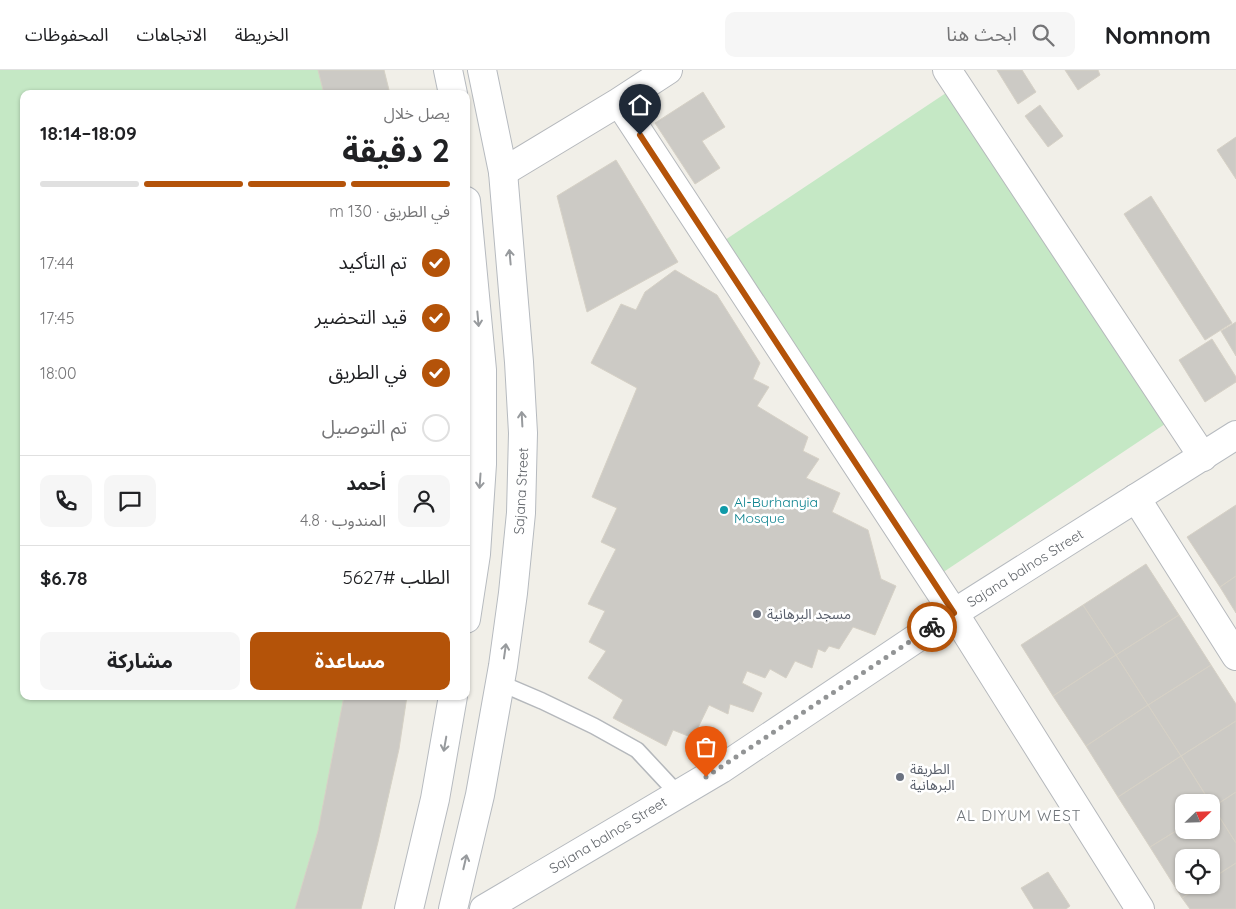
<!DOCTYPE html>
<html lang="ar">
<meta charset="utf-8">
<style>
:root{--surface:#fff;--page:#f6f6f6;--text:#202124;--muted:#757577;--line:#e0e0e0;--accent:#b45309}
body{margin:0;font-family:Quicksand,"Noto Sans Arabic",sans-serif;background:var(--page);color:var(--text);direction:rtl;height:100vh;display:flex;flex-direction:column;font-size:19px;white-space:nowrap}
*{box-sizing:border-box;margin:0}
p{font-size:16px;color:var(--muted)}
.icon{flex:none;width:28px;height:28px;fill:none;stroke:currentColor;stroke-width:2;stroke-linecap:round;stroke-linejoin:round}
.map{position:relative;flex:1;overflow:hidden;direction:ltr}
.side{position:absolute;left:20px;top:20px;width:450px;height:610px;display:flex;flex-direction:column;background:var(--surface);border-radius:10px;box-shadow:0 1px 4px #0004;direction:rtl}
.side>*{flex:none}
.needle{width:32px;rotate:67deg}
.fabs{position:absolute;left:1175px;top:724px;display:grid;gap:10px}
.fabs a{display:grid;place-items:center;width:45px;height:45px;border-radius:10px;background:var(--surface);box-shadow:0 1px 4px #0004;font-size:25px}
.pin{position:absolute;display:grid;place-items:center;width:42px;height:42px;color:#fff;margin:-51px -21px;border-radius:50% 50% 50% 0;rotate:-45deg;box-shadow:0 0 5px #0007}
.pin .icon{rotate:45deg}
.courier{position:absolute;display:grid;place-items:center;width:50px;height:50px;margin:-25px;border:4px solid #b45309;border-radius:50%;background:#fff;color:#222;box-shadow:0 1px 6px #0007}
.head em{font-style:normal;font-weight:700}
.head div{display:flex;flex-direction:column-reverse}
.head{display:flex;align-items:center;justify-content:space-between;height:85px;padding:0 20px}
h1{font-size:32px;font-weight:700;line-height:38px}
.bar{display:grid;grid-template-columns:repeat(4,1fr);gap:8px 5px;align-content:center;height:60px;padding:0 20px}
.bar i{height:6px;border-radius:4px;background:var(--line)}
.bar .selected{background:var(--accent)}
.bar p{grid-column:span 4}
.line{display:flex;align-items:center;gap:12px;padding:0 20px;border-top:1px solid var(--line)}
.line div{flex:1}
.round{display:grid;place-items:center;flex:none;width:52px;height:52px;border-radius:10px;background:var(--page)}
ol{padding:0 20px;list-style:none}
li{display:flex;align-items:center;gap:15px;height:55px}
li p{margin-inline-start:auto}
li .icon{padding:5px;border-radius:50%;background:var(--accent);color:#fff;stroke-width:4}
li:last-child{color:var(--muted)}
li i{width:28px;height:28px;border:2px solid var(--line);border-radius:50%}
.action{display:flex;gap:10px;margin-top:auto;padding:10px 20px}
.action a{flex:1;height:58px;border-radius:10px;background:var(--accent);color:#fff;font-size:20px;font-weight:700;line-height:58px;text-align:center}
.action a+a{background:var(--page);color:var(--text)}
header{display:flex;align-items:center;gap:30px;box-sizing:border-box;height:70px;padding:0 25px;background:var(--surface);border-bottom:1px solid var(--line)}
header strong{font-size:24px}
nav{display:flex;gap:28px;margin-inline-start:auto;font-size:18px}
.search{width:350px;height:45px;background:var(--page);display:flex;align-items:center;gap:12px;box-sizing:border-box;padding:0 18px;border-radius:10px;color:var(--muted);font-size:19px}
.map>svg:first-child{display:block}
.green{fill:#c5e8c5}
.building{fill:#cccac5;stroke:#d6d1c6}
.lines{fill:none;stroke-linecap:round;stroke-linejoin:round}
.lane-casing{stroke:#b5b8bc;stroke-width:18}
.street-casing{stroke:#b5b8bc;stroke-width:30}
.secondary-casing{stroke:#b6babf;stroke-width:30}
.lane{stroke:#fff;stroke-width:15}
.street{stroke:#fff;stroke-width:28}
.secondary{stroke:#fff;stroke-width:28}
.oneway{stroke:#979a9d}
.done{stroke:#929495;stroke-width:5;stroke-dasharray:0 9}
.route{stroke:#b45309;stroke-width:6}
.culture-dot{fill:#0f9aa8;stroke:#fff;stroke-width:2}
.worship-dot{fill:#6b7280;stroke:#fff;stroke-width:2}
.labels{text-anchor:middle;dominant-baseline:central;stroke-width:5;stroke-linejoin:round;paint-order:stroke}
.street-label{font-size:14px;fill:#5f6368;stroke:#fff}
.culture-label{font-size:14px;fill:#0d838f;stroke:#fff;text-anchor:start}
.worship-label{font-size:14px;fill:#5b616d;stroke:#fff;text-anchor:start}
.neighbourhood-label{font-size:15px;letter-spacing:1px;fill:#70757a;stroke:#fff}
</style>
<header>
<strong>Nomnom</strong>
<div class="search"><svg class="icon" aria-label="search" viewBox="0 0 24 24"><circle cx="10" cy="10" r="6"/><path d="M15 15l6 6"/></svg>ابحث هنا</div>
<nav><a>الخريطة</a><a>الاتجاهات</a><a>المحفوظات</a></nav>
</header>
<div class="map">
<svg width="1236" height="839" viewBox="0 0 1236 839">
<rect width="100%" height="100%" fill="#f1efe8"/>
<path class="green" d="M 0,0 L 384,0 L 390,24 L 24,24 L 24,626 L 407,626 C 397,698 379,769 361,839 L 0,839 Z
M 952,19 L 1171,350 L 942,503 L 722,172 Z"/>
<path class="building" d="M 318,0 L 384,0 L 390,24 L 324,24 Z
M 997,0 L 1022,0 L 1036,22 L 1018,34 Z
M 1065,0 L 1098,0 L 1100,5 L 1078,20 Z
M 703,22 L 725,57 L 702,71 L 720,98 L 695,114 L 655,53 Z
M 1040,35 L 1063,66 L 1048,77 L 1025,46 Z
M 1236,67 L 1236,109 L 1217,80 Z
M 616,90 L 678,192 L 587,242 L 557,126 Z
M 1151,126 L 1232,253 L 1205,270 L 1124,144 Z
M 675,200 L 717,225 L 760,293 L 753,309 L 769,317 L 757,336 L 808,367 L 803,381 L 819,389 L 806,408 L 840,423 L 832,442 L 868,460 L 881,509 L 896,516 L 875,565 L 853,557 L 839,579 L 829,576 L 825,582 L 818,579 L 812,598 L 795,591 L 786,608 L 770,599 L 765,608 L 747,601 L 742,613 L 762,623 L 753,642 L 730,634 L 728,644 L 709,635 L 693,668 L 673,660 L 666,676 L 613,648 L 623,630 L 588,608 L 606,581 L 589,572 L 605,541 L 588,534 L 616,479 L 601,472 L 617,438 L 592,427 L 637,318 L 591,293 L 621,234 L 636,240 L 645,222 Z
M 1236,252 L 1236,286 L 1221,261 Z
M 1212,269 L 1236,307 L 1236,312 L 1205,332 L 1179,290 Z
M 1236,435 L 1236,506 L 1220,517 L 1187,467 Z
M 1146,494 L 1179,545 L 1116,585 L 1083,535 Z
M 1236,506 L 1236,543 L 1220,517 Z
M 1083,535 L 1116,585 L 1053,626 L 1021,575 Z
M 1179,545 L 1211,595 L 1148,635 L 1116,585 Z
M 1116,585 L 1148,635 L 1086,676 L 1053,626 Z
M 1211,595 L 1236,634 L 1236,651 L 1181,686 L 1148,635 Z
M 344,626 L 407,626 L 399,679 L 378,772 L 361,839 L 295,839 L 318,761 Z
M 1148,635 L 1181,686 L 1118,727 L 1086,676 Z
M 1236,651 L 1236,722 L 1213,737 L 1181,686 Z
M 1181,686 L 1210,732 L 1184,732 L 1184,756 L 1150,777 L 1118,727 Z
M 1236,722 L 1236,773 L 1213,737 Z
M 1213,737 L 1236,773 L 1236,793 L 1211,809 L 1211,788 L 1184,788 L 1184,815 L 1202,815 L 1182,828 L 1150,777 L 1184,756 L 1184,760 L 1211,760 L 1211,738 Z
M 1236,793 L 1236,839 L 1190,839 L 1182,828 L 1202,815 L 1211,815 L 1211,809 Z
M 1048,802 L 1070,836 L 1066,839 L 1034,839 L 1021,818 Z"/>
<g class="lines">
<g class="lane-casing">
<path id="lane" d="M 500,613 L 542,631 L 594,656 L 637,680 L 678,724"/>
</g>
<g class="street-casing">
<path id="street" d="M 947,0 L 1203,387
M 619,32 L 954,543 L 1140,839
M 503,102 L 619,32 L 668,0
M 1136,428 L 1236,586"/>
</g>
<g class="secondary-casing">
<path id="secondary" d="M 448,0 L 453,24
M 466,131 L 482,300 L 482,394 L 476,484 L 466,549
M 409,839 L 435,729 L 453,626
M 453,839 L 480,725 L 503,596 L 513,523 L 521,443 L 523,363 L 519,292 L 503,102 L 482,0
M 484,839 L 721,699 L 954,543 L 1236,365"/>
</g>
<use href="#lane" class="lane"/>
<use href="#street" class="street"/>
<use href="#secondary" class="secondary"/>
</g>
<defs><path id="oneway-shaft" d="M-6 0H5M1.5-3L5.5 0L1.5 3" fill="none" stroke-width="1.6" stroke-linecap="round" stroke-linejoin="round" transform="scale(1.25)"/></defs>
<g class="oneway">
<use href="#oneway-shaft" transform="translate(510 187) rotate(-95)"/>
<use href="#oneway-shaft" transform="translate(478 249) rotate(85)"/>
<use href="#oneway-shaft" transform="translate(522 349) rotate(-93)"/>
<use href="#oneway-shaft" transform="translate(480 411) rotate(94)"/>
<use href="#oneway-shaft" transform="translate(505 581) rotate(-82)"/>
<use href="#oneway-shaft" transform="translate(445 674) rotate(100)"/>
<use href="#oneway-shaft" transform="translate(465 792) rotate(-77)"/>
</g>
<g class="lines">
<path class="done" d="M 706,707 L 932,557"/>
<path class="route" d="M 640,65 L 954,543 L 932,557"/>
</g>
<circle class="culture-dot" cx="724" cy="440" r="5"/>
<g class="worship-dot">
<circle cx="757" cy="544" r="5"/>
<circle cx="900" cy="707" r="5"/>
</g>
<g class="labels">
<g class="street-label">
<text transform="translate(521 421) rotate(-87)">Sajana Street</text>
<text transform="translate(1025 498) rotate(-32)">Sajana balnos Street</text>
<text transform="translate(608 765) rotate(-31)">Sajana balnos Street</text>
</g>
<g class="culture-label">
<text x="734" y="432">Al-Burhanyia<tspan x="734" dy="16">Mosque</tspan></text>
</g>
<g class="worship-label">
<text x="767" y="544">مسجد البرهانية</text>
<text x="910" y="699">الطريقة<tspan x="910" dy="16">البرهانية</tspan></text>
</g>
<g class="neighbourhood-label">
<text x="1019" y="745">AL DIYUM WEST</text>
</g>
</g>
</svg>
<div class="fabs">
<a><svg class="needle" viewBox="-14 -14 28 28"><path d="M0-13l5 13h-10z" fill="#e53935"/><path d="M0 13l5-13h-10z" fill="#757577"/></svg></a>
<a><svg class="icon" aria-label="locate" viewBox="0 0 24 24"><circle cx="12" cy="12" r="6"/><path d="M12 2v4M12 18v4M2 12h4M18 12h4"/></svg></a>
</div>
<div class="pin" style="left:706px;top:707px;background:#ea580c"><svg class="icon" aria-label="bag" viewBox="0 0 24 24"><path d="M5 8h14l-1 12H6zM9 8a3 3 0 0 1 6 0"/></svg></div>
<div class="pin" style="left:640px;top:65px;background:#1f2937"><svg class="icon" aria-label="home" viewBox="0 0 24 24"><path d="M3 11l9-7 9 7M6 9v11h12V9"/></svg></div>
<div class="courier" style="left:932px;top:557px"><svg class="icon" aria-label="bike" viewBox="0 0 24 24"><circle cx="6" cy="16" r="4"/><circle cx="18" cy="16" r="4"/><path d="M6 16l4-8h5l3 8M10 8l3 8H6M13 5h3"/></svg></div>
<section class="side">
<div class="head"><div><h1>2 دقيقة</h1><p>يصل خلال</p></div><em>18:09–18:14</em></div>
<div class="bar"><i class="selected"></i><i class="selected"></i><i class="selected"></i><i></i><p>في الطريق · 130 m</p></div>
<ol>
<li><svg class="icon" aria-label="check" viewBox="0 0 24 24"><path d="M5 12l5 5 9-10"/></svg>تم التأكيد<p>17:44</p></li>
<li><svg class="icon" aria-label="check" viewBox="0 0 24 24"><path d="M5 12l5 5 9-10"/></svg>قيد التحضير<p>17:45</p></li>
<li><svg class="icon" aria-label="check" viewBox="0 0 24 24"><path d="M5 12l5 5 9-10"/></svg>في الطريق<p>18:00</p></li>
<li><i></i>تم التوصيل</li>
</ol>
<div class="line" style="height:90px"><a class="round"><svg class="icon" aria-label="person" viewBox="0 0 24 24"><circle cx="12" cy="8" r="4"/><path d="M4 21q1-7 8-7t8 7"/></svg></a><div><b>أحمد</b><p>المندوب · 4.8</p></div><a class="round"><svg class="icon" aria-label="chat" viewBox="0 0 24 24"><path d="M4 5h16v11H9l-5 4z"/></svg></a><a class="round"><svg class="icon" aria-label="phone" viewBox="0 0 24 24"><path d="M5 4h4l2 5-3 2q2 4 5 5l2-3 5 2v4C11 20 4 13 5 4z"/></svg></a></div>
<div class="line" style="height:65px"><div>الطلب #5627</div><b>$6.78</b></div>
<div class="action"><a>مساعدة</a><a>مشاركة</a></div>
</section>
</div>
